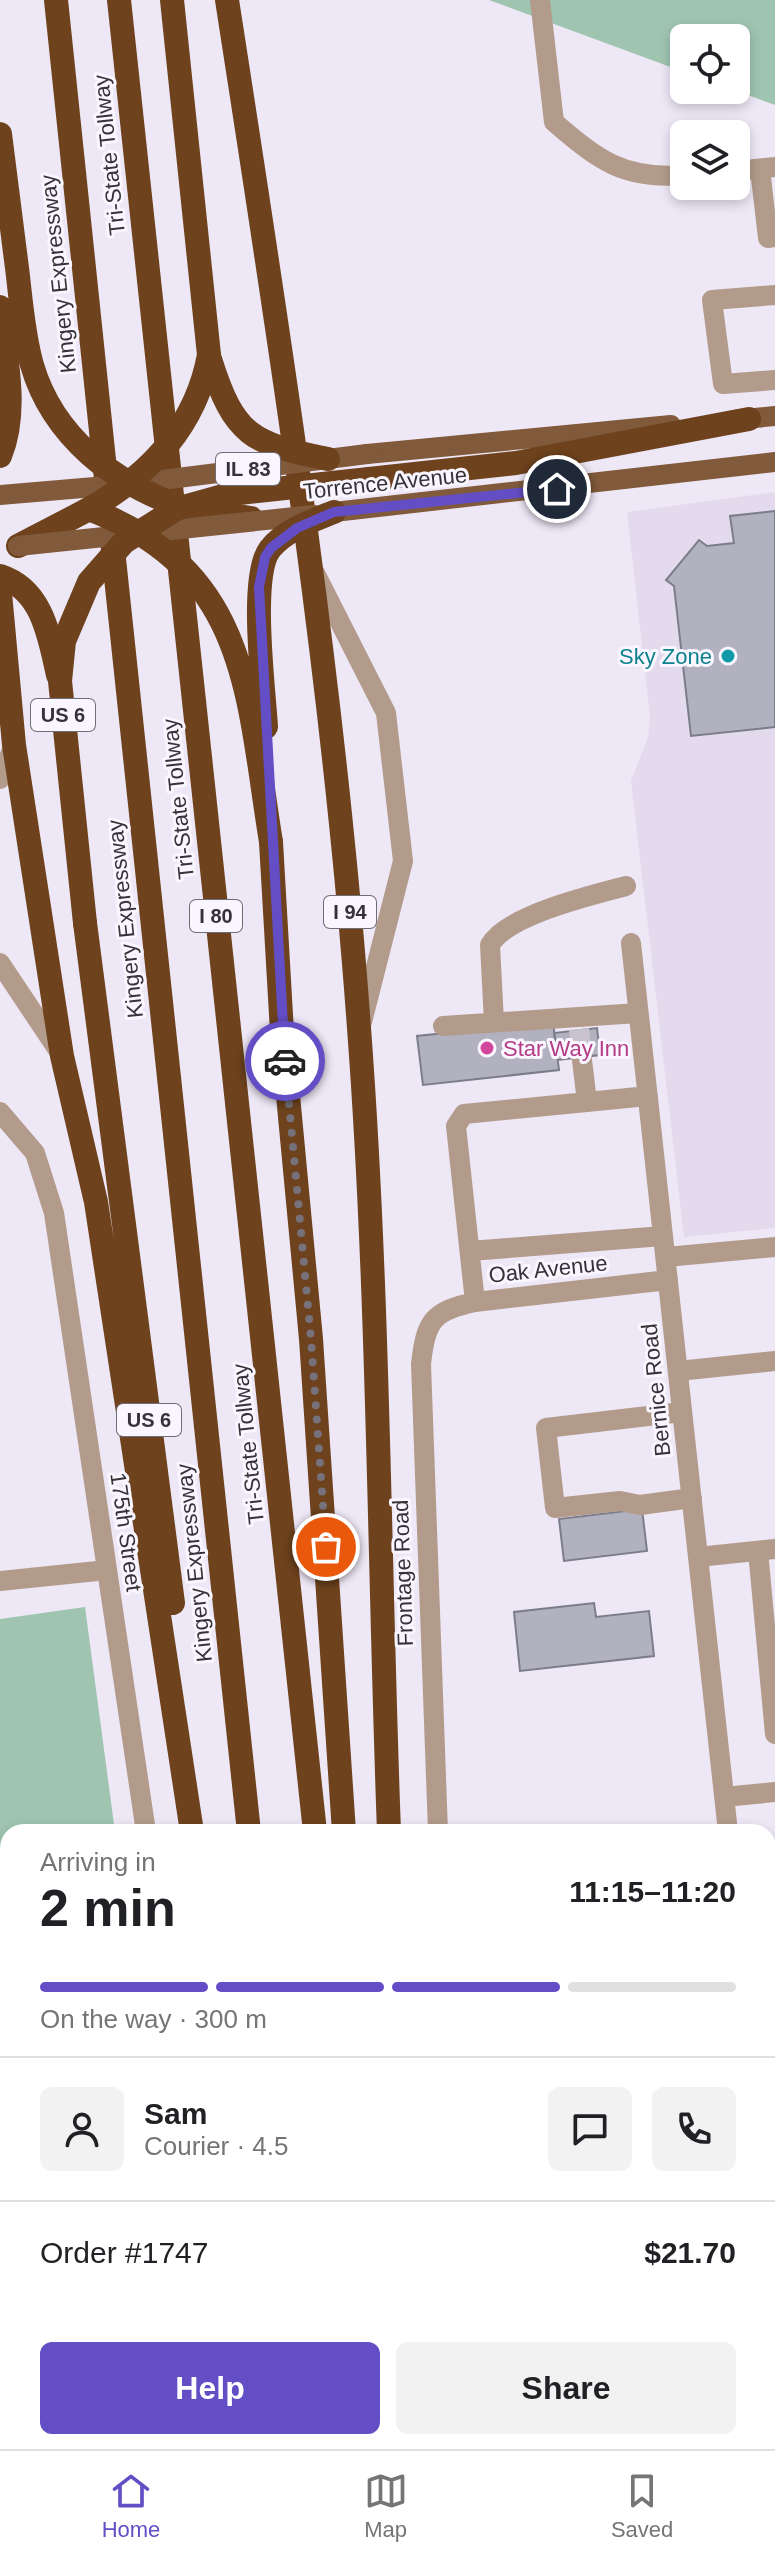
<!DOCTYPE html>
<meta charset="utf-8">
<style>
:root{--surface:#fff;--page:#f2f2f2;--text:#202124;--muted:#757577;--line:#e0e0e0;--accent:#644ec6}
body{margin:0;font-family:Arial,sans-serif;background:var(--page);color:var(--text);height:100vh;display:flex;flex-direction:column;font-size:30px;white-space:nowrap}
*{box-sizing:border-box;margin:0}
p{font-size:26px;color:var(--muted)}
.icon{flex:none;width:44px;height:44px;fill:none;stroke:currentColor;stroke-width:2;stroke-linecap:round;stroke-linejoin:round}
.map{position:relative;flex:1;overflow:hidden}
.panel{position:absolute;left:0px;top:1824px;width:776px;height:626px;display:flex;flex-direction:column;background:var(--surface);border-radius:24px 24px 0 0;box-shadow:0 4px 12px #0003}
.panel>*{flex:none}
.buttons{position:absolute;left:670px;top:24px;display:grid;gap:16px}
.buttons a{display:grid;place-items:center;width:80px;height:80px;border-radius:12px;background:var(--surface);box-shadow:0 4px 12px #0003;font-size:40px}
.pin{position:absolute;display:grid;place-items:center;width:68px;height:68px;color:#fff;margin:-34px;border:4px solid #fff;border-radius:50%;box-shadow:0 2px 8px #0007}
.courier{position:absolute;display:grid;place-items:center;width:80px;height:80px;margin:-40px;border:6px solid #644ec6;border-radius:50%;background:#fff;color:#222;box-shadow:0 2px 10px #0007}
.head em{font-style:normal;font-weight:600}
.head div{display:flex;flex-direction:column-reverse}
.head{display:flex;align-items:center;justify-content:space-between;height:136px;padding:0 40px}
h1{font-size:52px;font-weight:600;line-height:60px}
.bar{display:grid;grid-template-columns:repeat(4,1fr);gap:12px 8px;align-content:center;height:96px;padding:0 40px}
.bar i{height:10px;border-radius:6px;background:var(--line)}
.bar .selected{background:var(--accent)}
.bar p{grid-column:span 4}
.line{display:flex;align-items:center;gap:20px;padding:0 40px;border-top:2px solid var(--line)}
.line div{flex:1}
.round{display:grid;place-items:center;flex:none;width:84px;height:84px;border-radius:12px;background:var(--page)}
.button{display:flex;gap:16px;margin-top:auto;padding:16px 40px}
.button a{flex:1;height:92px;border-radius:12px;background:var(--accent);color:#fff;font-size:32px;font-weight:600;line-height:92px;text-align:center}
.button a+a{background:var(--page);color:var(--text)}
.tab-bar{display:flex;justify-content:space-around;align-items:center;height:112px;border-top:2px solid var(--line);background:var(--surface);font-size:22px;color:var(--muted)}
.tab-bar a{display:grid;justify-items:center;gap:4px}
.tab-bar .selected{color:var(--accent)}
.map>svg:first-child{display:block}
.built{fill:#e3daee}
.green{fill:#9fc5b1}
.building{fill:#b1b1c0;stroke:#7c7d8a;stroke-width:2}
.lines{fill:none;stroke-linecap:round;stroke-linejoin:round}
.minor-tunnel{stroke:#c9c3d0;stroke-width:20;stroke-dasharray:20 10;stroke-linecap:butt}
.minor{stroke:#b29b8b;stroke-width:20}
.major{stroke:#805a3b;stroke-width:20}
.highway{stroke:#6d421d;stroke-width:24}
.major-bridge{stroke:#805a3b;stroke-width:20}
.highway-bridge{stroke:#6d421d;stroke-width:24}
.done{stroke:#76717a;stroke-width:8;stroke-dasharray:0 14.4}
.route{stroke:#644ec6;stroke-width:10}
.culture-dot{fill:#0f9aa8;stroke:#faf6ff;stroke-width:3}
.hotel-dot{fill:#d1479c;stroke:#faf6ff;stroke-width:3}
.labels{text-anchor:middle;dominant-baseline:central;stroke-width:6;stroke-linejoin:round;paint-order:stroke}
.shield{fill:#faf6ff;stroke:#706d74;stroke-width:2}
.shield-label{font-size:20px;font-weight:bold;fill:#353238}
.street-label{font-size:22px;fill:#353238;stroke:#faf6ff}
.culture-label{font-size:22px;fill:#0d838f;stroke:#faf6ff;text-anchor:end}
.hotel-label{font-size:22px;fill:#b23c85;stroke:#faf6ff;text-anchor:start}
</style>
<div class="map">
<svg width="775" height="2449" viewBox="0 0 775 2449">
<rect width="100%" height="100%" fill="#eee7f6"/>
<path class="built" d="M 775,492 L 775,1228 L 684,1237 L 631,781 L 648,737 L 650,716 L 627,512 Z"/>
<path class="green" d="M 489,0 L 775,0 L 775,105 L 734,90 L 736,38 L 684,38 L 684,72 Z
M 85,1607 L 115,1832 L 8,1832 L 8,2442 L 198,2442 L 199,2449 L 0,2449 L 0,1619 Z"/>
<path class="building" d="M 775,511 L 775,727 L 691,736 L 674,586 L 666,580 L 699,540 L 707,546 L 734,543 L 730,516 Z
M 553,1022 L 559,1070 L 423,1085 L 417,1036 Z
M 597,1028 L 600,1055 L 558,1060 L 554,1033 Z
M 642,1509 L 647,1551 L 564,1561 L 559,1519 Z
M 594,1603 L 596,1617 L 649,1611 L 654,1656 L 520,1671 L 514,1612 Z
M 620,2442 L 696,2442 L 676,2444 L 676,2449 L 647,2449 L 647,2446 L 621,2449 Z"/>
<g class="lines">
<path class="minor-tunnel" d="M 579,1029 L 582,1060"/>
<path class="minor" d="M 540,0 L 554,122 C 598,160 624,180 684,175
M 760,169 L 768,238 L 775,237
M 736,171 L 775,167
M 775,295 L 712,300 L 723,384 L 775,380
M 315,573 L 386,713 L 403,861 L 362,1022
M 0,779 L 14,745
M 631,943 L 728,1832
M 0,963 L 60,1053
M 494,1022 L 490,945 C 507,915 592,895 626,886
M 443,1026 L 638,1013
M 582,1060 L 587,1102
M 0,1112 L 35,1153 L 54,1213 L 146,1832
M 470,1251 L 663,1236
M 666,1257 L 775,1247
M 475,1302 L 456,1126 L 464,1114 L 648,1096
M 678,1371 L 775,1361
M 682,1412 L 546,1428 L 555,1508 L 620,1501 L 640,1505 L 692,1498
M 758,1551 L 775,1734
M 698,1557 L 775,1549
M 0,1581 L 107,1570
M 724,1797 L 775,1792
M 438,1832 L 421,1364 C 426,1321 432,1311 475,1302 L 668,1280
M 768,1921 L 775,1920
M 768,2202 L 775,2266
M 768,2335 L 775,2334
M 768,2393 L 775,2392
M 228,2442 L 229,2449
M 489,2442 L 490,2449"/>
<path class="major" d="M 735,420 L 775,416
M 367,454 L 671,425
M 334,512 L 775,462"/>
<path class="highway" d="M 56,0 L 106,479
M 119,0 L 315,1832
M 172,0 L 209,355
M 227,0 C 280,342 334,682 359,1028 C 379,1295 379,1564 389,1832
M 0,307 C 5,355 19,410 0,456
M 369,479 L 516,463 L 749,419
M 182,507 L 251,518
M 112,540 L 249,1832
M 18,546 L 89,509
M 0,576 C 43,590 49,636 58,675
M 0,593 L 14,745 L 62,1056 L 96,1202 L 192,1832
M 271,842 L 282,1032 L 311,1339 L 344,1832
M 85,923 L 173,1603
M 282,2442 L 283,2449
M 313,2442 L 314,2449
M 381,2442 L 382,2449
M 440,2442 L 440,2449"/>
<path class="major-bridge" d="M 0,495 L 130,484 L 367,454
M 18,546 L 314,515"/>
<path class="highway-bridge" d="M 0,134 C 6,178 11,223 17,268 C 21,300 23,334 32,365 C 53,437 114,483 182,507
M 210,359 C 234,436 252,444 328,459
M 89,509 C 250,571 247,695 271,842
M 89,509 C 150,475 196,425 209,355
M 266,727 C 264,690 249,576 270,549 C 285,530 312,521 334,512
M 85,923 L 60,681 L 64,641 L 89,582 L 124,542 L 176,509 L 230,494 L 369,479"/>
</g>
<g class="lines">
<path class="done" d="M 285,1061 L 311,1339 L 326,1547"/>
<path class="route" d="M 285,1061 L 259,587 L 265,557 L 271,548 L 297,528 L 334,512 L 557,489"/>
</g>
<circle class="culture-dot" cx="728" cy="656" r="8"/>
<circle class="hotel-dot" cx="487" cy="1048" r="8"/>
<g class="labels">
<g class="shield">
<rect x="216" y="453" width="64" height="32" rx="6"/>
<rect x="31" y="699" width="64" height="32" rx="6"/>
<rect x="324" y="896" width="52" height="32" rx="6"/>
<rect x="190" y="900" width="52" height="32" rx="6"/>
<rect x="117" y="1404" width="64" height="32" rx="6"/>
</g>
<g class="shield-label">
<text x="248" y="469">IL 83</text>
<text x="63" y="715">US 6</text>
<text x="350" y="912">I 94</text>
<text x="216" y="916">I 80</text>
<text x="149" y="1420">US 6</text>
</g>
<g class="street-label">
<text transform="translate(109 155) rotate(-96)">Tri-State Tollway</text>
<text transform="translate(58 274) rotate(-96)">Kingery Expressway</text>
<text transform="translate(385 483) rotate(-6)">Torrence Avenue</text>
<text transform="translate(178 799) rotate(-96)">Tri-State Tollway</text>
<text transform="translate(125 919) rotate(-96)">Kingery Expressway</text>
<text transform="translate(548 1269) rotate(-6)">Oak Avenue</text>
<text transform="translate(656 1390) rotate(-96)">Bernice Road</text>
<text transform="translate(248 1444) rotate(-96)">Tri-State Tollway</text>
<text transform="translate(126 1532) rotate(82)">175th Street</text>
<text transform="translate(194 1563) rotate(-96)">Kingery Expressway</text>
<text transform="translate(403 1573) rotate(-92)">Frontage Road</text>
</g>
<g class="culture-label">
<text x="712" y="656">Sky Zone</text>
</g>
<g class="hotel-label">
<text x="503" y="1048">Star Way Inn</text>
</g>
</g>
</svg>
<div class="buttons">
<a><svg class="icon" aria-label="locate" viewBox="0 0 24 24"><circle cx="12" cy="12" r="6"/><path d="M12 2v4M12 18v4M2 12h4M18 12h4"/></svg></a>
<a><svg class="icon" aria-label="layers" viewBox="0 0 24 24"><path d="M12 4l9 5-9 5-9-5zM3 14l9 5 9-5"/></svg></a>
</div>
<div class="pin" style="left:326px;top:1547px;background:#ea580c"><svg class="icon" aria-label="bag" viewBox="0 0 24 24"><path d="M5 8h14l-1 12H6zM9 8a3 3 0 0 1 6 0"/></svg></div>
<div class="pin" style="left:557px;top:489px;background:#1f2937"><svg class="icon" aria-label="home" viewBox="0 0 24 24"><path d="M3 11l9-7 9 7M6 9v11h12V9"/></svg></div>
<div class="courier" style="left:285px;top:1061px"><svg class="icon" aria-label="car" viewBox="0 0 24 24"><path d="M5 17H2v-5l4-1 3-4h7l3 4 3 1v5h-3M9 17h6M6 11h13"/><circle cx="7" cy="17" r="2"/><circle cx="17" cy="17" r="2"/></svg></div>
<section class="panel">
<div class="head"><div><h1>2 min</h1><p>Arriving in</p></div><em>11:15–11:20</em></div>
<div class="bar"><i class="selected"></i><i class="selected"></i><i class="selected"></i><i></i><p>On the way · 300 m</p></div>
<div class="line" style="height:144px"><a class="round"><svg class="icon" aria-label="person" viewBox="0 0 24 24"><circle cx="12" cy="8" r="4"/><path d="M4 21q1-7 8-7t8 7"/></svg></a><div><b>Sam</b><p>Courier · 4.5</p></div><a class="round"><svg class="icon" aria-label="chat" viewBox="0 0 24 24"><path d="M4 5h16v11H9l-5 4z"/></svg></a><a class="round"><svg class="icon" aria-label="phone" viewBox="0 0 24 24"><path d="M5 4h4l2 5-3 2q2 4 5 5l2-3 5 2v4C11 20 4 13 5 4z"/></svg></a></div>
<div class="line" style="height:104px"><div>Order #1747</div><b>$21.70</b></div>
<div class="button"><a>Help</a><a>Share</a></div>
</section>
</div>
<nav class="tab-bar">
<a class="selected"><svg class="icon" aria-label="home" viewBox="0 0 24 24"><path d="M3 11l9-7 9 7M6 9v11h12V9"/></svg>Home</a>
<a><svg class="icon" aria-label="map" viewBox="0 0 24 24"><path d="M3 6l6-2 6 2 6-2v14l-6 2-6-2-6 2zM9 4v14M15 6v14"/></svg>Map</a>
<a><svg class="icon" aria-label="saved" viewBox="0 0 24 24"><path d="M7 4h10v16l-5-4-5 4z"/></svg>Saved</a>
</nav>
